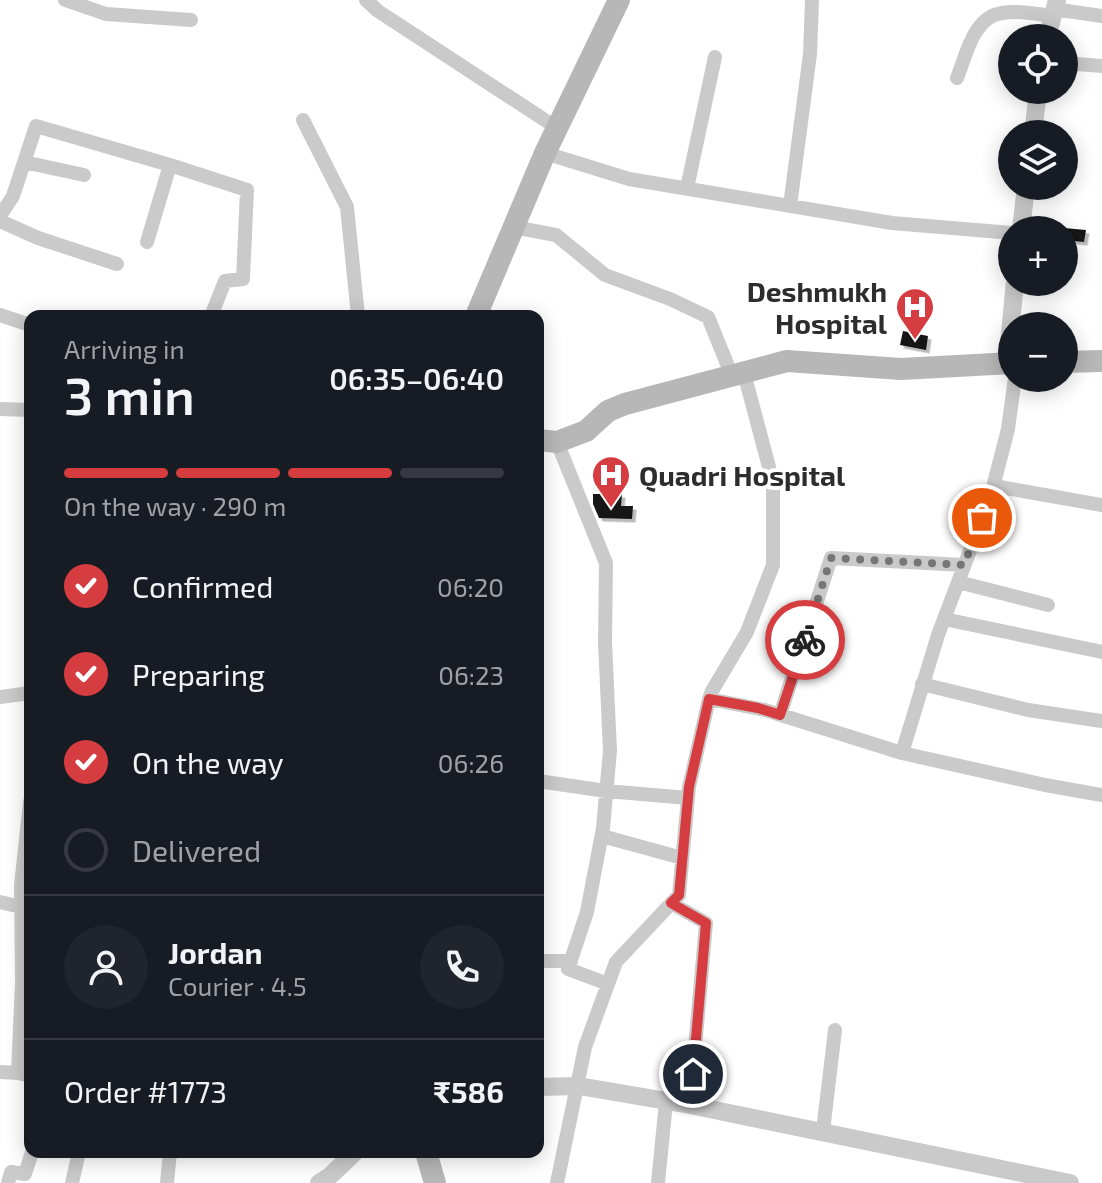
<!DOCTYPE html>
<meta charset="utf-8">
<style>
:root{--surface:#171b24;--page:#20242c;--text:#f1f3f6;--muted:#9ea1a6;--line:#363941;--accent:#d63d40}
body{margin:0;font-family:"Exo 2",sans-serif;background:var(--page);color:var(--text);height:100vh;display:flex;flex-direction:column;font-size:30px;white-space:nowrap}
*{box-sizing:border-box;margin:0}
p{font-size:26px;color:var(--muted)}
.icon{flex:none;width:44px;height:44px;fill:none;stroke:currentColor;stroke-width:2;stroke-linecap:round;stroke-linejoin:round}
.map{position:relative;flex:1;overflow:hidden}
.panel{position:absolute;left:24px;top:310px;width:520px;height:848px;display:flex;flex-direction:column;background:var(--surface);border-radius:16px;box-shadow:0 4px 20px #0003}
.panel>*{flex:none}
.tools{position:absolute;left:998px;top:24px;display:grid;gap:16px}
.tools a{display:grid;place-items:center;width:80px;height:80px;border-radius:50%;background:var(--surface);box-shadow:0 4px 20px #0003;font-size:40px}
.pin{position:absolute;display:grid;place-items:center;width:68px;height:68px;color:#fff;margin:-34px;border:4px solid #fff;border-radius:50%;box-shadow:0 2px 8px #0007}
.courier{position:absolute;display:grid;place-items:center;width:80px;height:80px;margin:-40px;border:6px solid #d63d40;border-radius:50%;background:#fff;color:#222;box-shadow:0 2px 10px #0007}
.head em{font-style:normal;font-weight:600}
.head div{display:flex;flex-direction:column-reverse}
.head{display:flex;align-items:center;justify-content:space-between;height:136px;padding:0 40px}
h1{font-size:52px;font-weight:600;line-height:60px}
.bar{display:grid;grid-template-columns:repeat(4,1fr);gap:12px 8px;align-content:center;height:96px;padding:0 40px}
.bar i{height:10px;border-radius:6px;background:var(--line)}
.bar .on{background:var(--accent)}
.bar p{grid-column:span 4}
.line{display:flex;align-items:center;gap:20px;padding:0 40px;border-top:2px solid var(--line)}
.line div{flex:1}
.round{display:grid;place-items:center;flex:none;width:84px;height:84px;border-radius:42px;background:var(--page)}
ol{padding:0 40px;list-style:none}
li{display:flex;align-items:center;gap:24px;height:88px}
li p{margin-inline-start:auto}
li .icon{padding:8px;border-radius:50%;background:var(--accent);color:#fff;stroke-width:4}
li:last-child{color:var(--muted)}
li i{width:44px;height:44px;border:4px solid var(--line);border-radius:50%}
.map>svg:first-child{display:block}
.building{fill:#141414;filter:url(#shadow)}
.lines{fill:none;stroke-linecap:round;stroke-linejoin:round}
.minor{stroke:#cacaca;stroke-width:14}
.tertiary{stroke:#cacaca;stroke-width:18}
.secondary{stroke:#b7b7b7;stroke-width:22}
.done{stroke:#767676;stroke-width:8;stroke-dasharray:0 14.4}
.route{stroke:#d63d40;stroke-width:10}
.labels{text-anchor:middle;dominant-baseline:central;stroke-width:8;stroke-linejoin:round;paint-order:stroke}
.poi-label{font-size:28px;font-weight:bold;fill:#2d2d2d;stroke:#fff;text-anchor:end}
</style>
<div class="map">
<svg width="1102" height="1183" viewBox="0 0 1102 1183">
<defs>
<filter id="shadow"><feDropShadow dx="3.5" dy="3.5" stdDeviation="0" flood-color="#0004"/></filter>
</defs>
<rect width="100%" height="100%" fill="#fff"/>
<path class="building" d="M 1064,228 L 1086,230 L 1084,242 L 1064,240 Z
M 903,331 L 928,336 L 926,350 L 900,345 Z
M 593,494 L 622,494 L 621,506 L 633,506 L 632,519 L 599,518 L 593,504 Z"/>
<g class="lines">
<path class="minor" d="M 65,0 L 106,14 L 191,20
M 366,0 L 378,11 L 557,128
M 1054,9 L 1102,16
M 1064,63 L 1102,66
M 957,78 C 966,56 973,17 1002,13 C 1018,10 1036,14 1053,16
M 303,120 L 347,207 L 358,316
M 545,153 L 629,179 L 892,223 L 1012,233
M 24,162 L 84,175
M 687,188 L 715,57
M 790,206 L 810,54 L 812,0
M 0,216 L 13,196 L 36,126 L 170,165 L 247,190 L 243,279 L 225,281 L 211,316
M 0,221 L 38,238 L 117,264
M 513,227 L 556,235 L 605,275 L 670,299 L 708,317 L 732,376
M 147,242 L 170,165
M 0,315 L 30,325
M 1015,378 L 1008,429 L 991,495 L 938,635 L 902,753 L 1045,785 L 1102,795
M 0,409 L 30,410
M 557,442 L 606,563 L 605,642 L 610,751 L 603,828 L 587,912 L 568,969 L 608,984
M 994,486 L 1102,505
M 958,582 L 1048,605
M 944,619 L 1102,652
M 922,684 L 1028,710 L 1102,721
M 0,697 L 30,693
M 709,699 L 765,710 L 902,753
M 780,715 L 831,558 L 964,565
M 538,781 L 606,791 L 688,798
M 30,802 L 21,885 L 22,982 L 18,1073 L 30,1076
M 602,836 L 682,858
M 0,902 L 21,907
M 671,903 L 706,923 L 690,1105
M 538,961 L 571,961
M 0,1072 L 18,1073
M 823,1131 L 835,1030
M 8,1183 L 11,1172 L 25,1174 L 32,1152
M 72,1183 L 79,1152
M 167,1183 L 170,1152
M 557,1183 L 585,1047 L 616,962 L 679,895 L 689,787 L 709,699 L 712,691 L 747,632 L 773,565 L 773,482 L 744,373
M 658,1183 L 666,1102"/>
<path class="tertiary" d="M 1047,38 L 1057,0
M 1033,134 L 1038,90
M 1021,230 L 1026,186
M 1007,363 L 1015,282
M 538,1087 L 579,1086 L 690,1105 L 1070,1183
M 319,1183 L 330,1176 L 355,1152"/>
<path class="secondary" d="M 476,316 L 545,153 L 619,0
M 1064,362 L 1102,361
M 538,440 L 557,442 L 586,431 L 608,411 L 625,404 L 787,361 L 901,369 L 1012,363
M 426,1152 L 435,1183"/>
</g>
<g class="lines">
<path class="done" d="M 805,640 L 831,558 L 964,565 L 982,518"/>
<path class="route" d="M 693,1074 L 706,923 L 671,903 L 679,895 L 689,787 L 709,699 L 758,708 L 780,715 L 805,640"/>
</g>
<defs>
<g id="hospital-pin" transform="scale(2)"><path d="M0 17L-7.5 6A9.5 9.5 0 1 1 7.5 6Z" fill="#d63d40" stroke="#fff"/><path d="M-5-5h3v3.5h4V-5h3V5h-3V1.5h-4V5h-3Z" fill="#fff"/></g>
</defs>
<g fill-rule="evenodd">
<use href="#hospital-pin" x="915" y="307"/>
<use href="#hospital-pin" x="611" y="475"/>
</g>
<g class="labels">
<g class="poi-label">
<text x="887" y="291">Deshmukh<tspan x="887" dy="32">Hospital</tspan></text>
<text x="639" y="475" text-anchor="start">Quadri Hospital</text>
</g>
</g>
</svg>
<div class="tools">
<a><svg class="icon" aria-label="locate" viewBox="0 0 24 24"><circle cx="12" cy="12" r="6"/><path d="M12 2v4M12 18v4M2 12h4M18 12h4"/></svg></a>
<a><svg class="icon" aria-label="layers" viewBox="0 0 24 24"><path d="M12 4l9 5-9 5-9-5zM3 14l9 5 9-5"/></svg></a>
<a>+</a>
<a>−</a>
</div>
<div class="pin" style="left:982px;top:518px;background:#ea580c"><svg class="icon" aria-label="bag" viewBox="0 0 24 24"><path d="M5 8h14l-1 12H6zM9 8a3 3 0 0 1 6 0"/></svg></div>
<div class="pin" style="left:693px;top:1074px;background:#1f2937"><svg class="icon" aria-label="home" viewBox="0 0 24 24"><path d="M3 11l9-7 9 7M6 9v11h12V9"/></svg></div>
<div class="courier" style="left:805px;top:640px"><svg class="icon" aria-label="bike" viewBox="0 0 24 24"><circle cx="6" cy="16" r="4"/><circle cx="18" cy="16" r="4"/><path d="M6 16l4-8h5l3 8M10 8l3 8H6M13 5h3"/></svg></div>
<section class="panel">
<div class="head"><div><h1>3 min</h1><p>Arriving in</p></div><em>06:35–06:40</em></div>
<div class="bar"><i class="on"></i><i class="on"></i><i class="on"></i><i></i><p>On the way · 290 m</p></div>
<ol>
<li><svg class="icon" aria-label="check" viewBox="0 0 24 24"><path d="M5 12l5 5 9-10"/></svg>Confirmed<p>06:20</p></li>
<li><svg class="icon" aria-label="check" viewBox="0 0 24 24"><path d="M5 12l5 5 9-10"/></svg>Preparing<p>06:23</p></li>
<li><svg class="icon" aria-label="check" viewBox="0 0 24 24"><path d="M5 12l5 5 9-10"/></svg>On the way<p>06:26</p></li>
<li><i></i>Delivered</li>
</ol>
<div class="line" style="height:144px"><a class="round"><svg class="icon" aria-label="person" viewBox="0 0 24 24"><circle cx="12" cy="8" r="4"/><path d="M4 21q1-7 8-7t8 7"/></svg></a><div><b>Jordan</b><p>Courier · 4.5</p></div><a class="round"><svg class="icon" aria-label="phone" viewBox="0 0 24 24"><path d="M5 4h4l2 5-3 2q2 4 5 5l2-3 5 2v4C11 20 4 13 5 4z"/></svg></a></div>
<div class="line" style="height:104px"><div>Order #1773</div><b>₹586</b></div>
</section>
</div>
